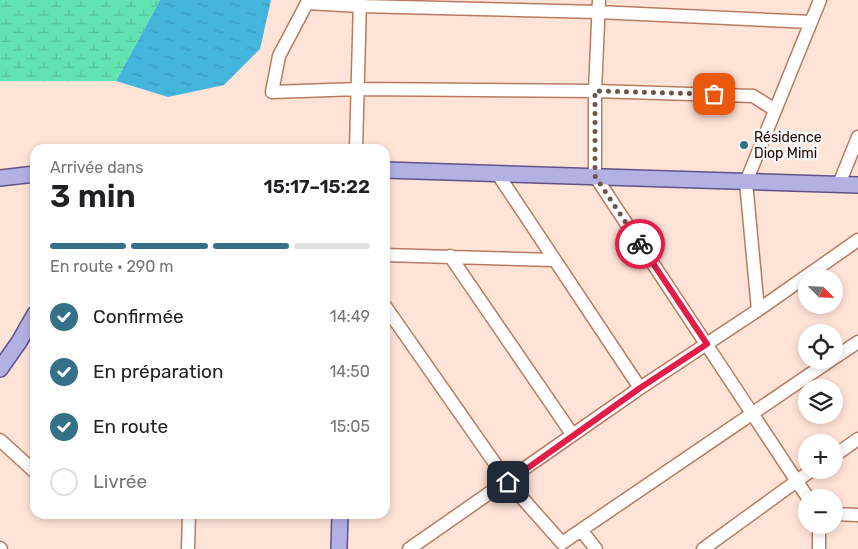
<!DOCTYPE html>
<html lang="fr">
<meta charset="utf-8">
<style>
:root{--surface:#fff;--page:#f6f6f6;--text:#202124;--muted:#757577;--line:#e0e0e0;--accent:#347188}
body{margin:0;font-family:Rubik,sans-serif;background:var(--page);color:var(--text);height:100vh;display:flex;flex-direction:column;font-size:19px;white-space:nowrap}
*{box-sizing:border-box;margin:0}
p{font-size:16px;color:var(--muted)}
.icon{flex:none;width:28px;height:28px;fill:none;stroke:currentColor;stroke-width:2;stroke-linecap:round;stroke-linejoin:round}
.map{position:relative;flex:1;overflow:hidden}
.drawer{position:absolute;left:30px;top:144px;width:360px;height:375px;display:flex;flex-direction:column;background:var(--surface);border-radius:15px;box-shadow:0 2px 8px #0003}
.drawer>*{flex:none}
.needle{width:32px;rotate:114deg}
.buttons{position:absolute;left:798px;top:269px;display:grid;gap:10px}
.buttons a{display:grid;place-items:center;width:45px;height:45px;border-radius:50%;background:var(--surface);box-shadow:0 2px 8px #0003;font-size:25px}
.pin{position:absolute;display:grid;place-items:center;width:42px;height:42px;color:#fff;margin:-21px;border-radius:10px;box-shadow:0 2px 8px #0006}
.courier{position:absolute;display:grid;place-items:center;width:50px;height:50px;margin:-25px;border:4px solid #e11d48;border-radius:50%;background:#fff;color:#222;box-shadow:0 1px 6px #0007}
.headline em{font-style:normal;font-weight:600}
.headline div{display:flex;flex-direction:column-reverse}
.headline{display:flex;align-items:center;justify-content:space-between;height:85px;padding:0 20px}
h1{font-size:32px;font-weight:600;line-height:38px}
.bar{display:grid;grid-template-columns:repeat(4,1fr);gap:8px 5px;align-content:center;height:60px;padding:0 20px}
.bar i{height:6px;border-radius:4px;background:var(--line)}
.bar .active{background:var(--accent)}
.bar p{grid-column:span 4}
ol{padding:0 20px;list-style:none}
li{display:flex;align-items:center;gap:15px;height:55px}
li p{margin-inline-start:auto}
li .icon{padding:5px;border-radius:50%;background:var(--accent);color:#fff;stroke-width:4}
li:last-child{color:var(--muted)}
li i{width:28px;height:28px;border:2px solid var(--line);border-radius:50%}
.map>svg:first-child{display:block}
.wetland{fill:url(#wetland-marsh)}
.water{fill:url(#water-ripples)}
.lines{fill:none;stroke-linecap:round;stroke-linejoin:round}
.minor-casing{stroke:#b97b60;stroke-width:15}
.major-casing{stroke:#5f5389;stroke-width:18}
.minor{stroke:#fff;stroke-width:12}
.major{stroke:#b3b0e4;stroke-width:15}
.done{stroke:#6f564d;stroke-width:5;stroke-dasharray:0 9}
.route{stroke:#e11d48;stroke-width:6}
.poi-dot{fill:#347188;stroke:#f6f6f6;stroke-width:2}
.labels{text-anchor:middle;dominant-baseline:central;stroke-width:5;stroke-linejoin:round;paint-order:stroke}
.poi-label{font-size:14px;fill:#210a02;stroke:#f6f6f6;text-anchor:start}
</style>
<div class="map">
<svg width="858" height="549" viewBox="0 0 858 549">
<defs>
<pattern id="wetland-marsh" width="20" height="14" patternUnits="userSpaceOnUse" patternTransform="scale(1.25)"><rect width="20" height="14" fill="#62e4b1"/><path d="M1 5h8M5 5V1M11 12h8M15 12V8" fill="none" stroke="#55c297"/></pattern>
<pattern id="water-ripples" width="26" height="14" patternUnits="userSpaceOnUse" patternTransform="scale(1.25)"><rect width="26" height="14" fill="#44b6dd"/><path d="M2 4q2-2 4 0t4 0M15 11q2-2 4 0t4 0" fill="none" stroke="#3b9bbc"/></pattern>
</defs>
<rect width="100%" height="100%" fill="#ffe3d7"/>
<path class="wetland" d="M 0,0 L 160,0 L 116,81 L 0,81 Z"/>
<path class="water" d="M 160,0 L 271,0 L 260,49 L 224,85 L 168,97 L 116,81 Z"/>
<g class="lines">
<g class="minor-casing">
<path id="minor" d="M 599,0 L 595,91 L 595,176 L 808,498
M 775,110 L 753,96 L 595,91 L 359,89 L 272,92 L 279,56 L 307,3 L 360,6 L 598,12 L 811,22
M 356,149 L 360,0
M 497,173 L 640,388
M 839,184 L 858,137
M 385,255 L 554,260
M 450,256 L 572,434
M 385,306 L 508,482 L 562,543 L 831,360
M 758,310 L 746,182 L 820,0
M 834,358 L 858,342
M 0,440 L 35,472
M 834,456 L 858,439
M 834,514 L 858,515
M 819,525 L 819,549
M 581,530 L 596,549
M 0,548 L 1,549
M 188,549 L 189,514
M 409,549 L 640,388 L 758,310 L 858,240
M 703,549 L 812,470"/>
</g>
<g class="major-casing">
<path id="major" d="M 385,170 L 858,185
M 0,178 L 35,174
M 0,369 L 19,342 L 35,314
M 339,549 L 340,514"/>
</g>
<use href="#minor" class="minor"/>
<use href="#major" class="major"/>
</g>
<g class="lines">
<path class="done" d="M 640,244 L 595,176 L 595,91 L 714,94"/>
<path class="route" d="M 508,482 L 640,388 L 707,344 L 640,244"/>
</g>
<circle class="poi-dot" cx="744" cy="145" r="5"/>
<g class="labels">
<g class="poi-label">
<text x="754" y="137">Résidence<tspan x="754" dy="16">Diop Mimi</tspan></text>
</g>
</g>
</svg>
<div class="buttons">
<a><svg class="needle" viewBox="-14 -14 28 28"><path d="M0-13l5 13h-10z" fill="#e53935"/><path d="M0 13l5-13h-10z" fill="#757577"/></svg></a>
<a><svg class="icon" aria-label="locate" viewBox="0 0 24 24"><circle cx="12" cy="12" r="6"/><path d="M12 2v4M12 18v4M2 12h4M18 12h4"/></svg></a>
<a><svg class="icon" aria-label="layers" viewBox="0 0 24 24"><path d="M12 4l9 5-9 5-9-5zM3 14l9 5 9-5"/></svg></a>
<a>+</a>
<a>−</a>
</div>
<div class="pin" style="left:714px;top:94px;background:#ea580c"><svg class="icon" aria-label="bag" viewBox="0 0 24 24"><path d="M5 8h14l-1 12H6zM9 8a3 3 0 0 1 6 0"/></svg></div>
<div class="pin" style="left:508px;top:482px;background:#1f2937"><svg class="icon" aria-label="home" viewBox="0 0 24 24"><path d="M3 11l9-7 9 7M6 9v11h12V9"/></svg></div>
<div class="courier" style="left:640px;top:244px"><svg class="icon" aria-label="bike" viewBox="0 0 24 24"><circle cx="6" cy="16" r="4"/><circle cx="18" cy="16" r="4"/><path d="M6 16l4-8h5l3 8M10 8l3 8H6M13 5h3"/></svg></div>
<section class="drawer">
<div class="headline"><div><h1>3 min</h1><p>Arrivée dans</p></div><em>15:17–15:22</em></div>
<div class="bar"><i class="active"></i><i class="active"></i><i class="active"></i><i></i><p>En route · 290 m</p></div>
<ol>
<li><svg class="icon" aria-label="check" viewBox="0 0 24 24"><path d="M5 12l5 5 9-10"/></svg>Confirmée<p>14:49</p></li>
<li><svg class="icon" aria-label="check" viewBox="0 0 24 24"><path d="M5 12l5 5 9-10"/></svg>En préparation<p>14:50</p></li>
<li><svg class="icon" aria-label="check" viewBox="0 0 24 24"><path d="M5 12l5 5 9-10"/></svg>En route<p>15:05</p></li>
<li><i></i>Livrée</li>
</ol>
</section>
</div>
